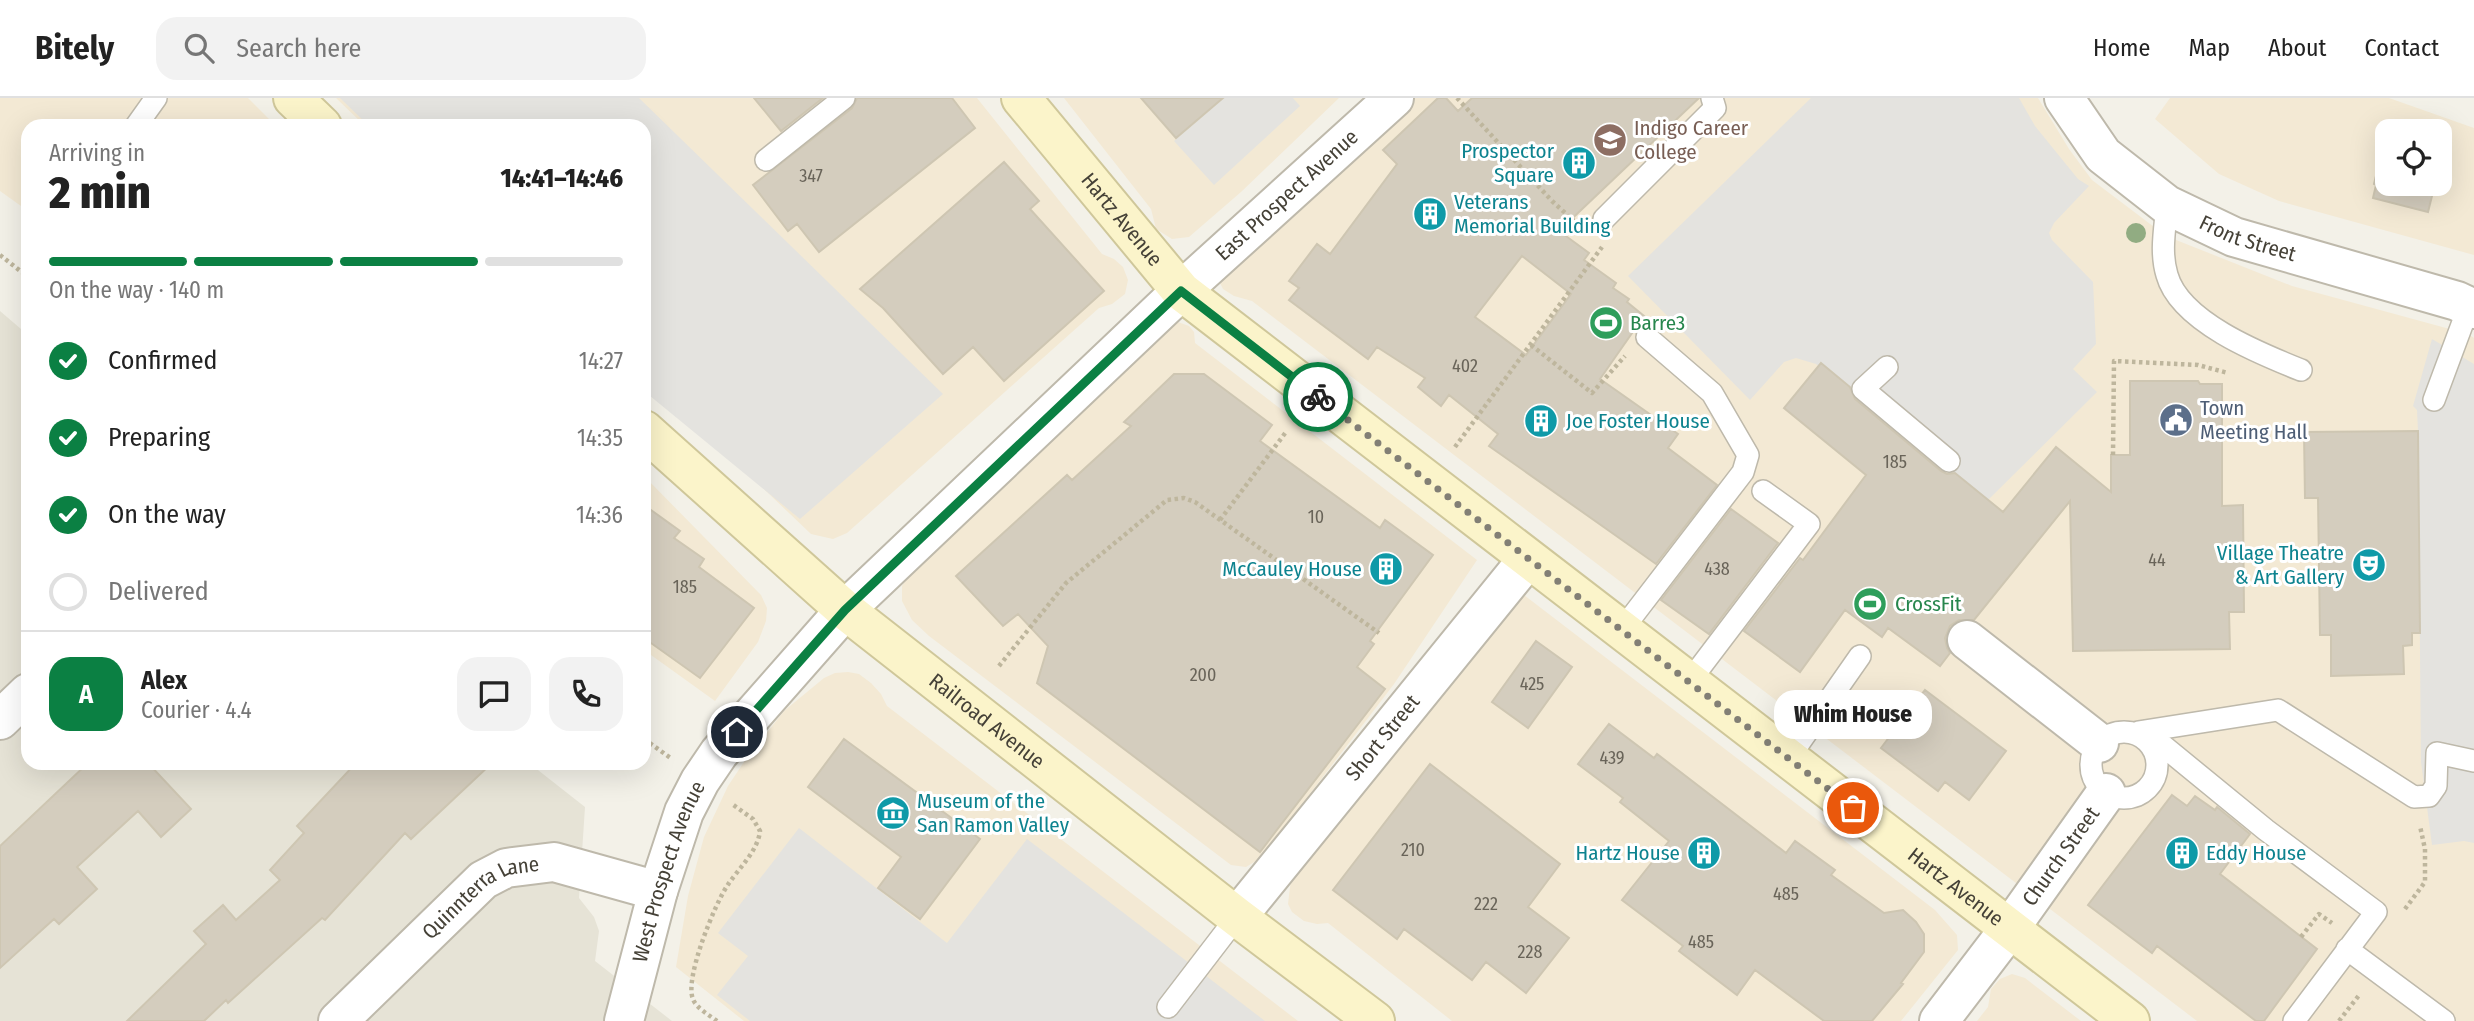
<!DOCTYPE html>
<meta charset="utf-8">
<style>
:root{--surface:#fff;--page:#f2f2f2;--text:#222;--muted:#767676;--line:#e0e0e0;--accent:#0b8043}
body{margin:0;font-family:"Fira Sans Condensed",sans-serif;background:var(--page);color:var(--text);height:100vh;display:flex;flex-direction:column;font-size:26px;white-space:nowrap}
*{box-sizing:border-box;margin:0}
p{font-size:23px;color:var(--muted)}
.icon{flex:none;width:38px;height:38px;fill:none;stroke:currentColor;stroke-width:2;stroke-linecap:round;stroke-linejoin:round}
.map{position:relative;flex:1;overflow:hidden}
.drawer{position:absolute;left:21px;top:21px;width:630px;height:651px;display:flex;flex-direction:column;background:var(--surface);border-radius:21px;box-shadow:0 7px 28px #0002}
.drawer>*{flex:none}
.fabs{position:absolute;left:2375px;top:21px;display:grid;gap:14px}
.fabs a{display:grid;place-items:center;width:77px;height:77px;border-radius:14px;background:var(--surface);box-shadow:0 7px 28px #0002;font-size:35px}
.pin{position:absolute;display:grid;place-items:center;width:60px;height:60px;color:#fff;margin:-30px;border:4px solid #fff;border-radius:50%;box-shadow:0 2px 7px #0007}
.courier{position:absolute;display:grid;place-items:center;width:70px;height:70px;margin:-35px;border:5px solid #0b8043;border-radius:50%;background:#fff;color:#222;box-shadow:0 2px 9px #0007}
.bubble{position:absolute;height:49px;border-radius:21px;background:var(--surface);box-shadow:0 7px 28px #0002;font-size:23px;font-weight:800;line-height:49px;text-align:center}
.headline em{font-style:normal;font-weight:800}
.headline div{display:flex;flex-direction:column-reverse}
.headline{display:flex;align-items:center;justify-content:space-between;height:119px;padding:0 28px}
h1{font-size:46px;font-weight:800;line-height:52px}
.bar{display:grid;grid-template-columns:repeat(4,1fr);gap:10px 7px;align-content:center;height:84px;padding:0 28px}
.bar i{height:9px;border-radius:5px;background:var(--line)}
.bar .active{background:var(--accent)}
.bar p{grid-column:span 4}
.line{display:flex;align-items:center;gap:18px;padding:0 28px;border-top:2px solid var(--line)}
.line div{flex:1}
.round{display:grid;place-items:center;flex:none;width:74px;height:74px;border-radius:21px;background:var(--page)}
ol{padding:0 28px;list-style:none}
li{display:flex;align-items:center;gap:21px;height:77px}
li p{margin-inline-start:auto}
li .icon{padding:7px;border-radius:50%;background:var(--accent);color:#fff;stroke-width:4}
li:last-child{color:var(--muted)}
li i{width:38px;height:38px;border:4px solid var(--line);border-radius:50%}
header{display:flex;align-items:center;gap:42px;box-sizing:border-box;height:98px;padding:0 35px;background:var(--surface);border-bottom:2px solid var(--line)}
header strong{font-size:33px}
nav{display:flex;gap:38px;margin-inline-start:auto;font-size:24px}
.search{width:490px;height:63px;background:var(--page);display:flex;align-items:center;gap:18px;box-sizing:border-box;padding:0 24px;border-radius:21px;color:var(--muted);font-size:26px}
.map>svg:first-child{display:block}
.residential{fill:#e6e3d6}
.commercial{fill:#f3e9d4;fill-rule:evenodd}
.parking{fill:#e4e3df}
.building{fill:#d4cdbe;stroke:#cec6b2;stroke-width:2;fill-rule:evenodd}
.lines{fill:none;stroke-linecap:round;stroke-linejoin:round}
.lane-casing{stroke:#beb9ab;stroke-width:24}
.street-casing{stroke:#beb9ab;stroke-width:42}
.secondary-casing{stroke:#cfc79a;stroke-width:42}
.path{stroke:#beb69d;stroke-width:4.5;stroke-dasharray:3.5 3.5;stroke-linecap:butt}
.lane{stroke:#fff;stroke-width:21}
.street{stroke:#fff;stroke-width:38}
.secondary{stroke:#fbf4ca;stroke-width:38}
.tree{fill:#91ac82}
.done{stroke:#827f75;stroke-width:7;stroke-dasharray:0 12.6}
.route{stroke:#0b8043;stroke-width:9}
.labels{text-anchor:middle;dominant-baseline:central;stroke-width:6;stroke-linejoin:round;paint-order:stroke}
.number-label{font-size:18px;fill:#696459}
.education-label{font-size:21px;fill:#785e54;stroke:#fff;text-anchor:start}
.culture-label{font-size:21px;fill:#0d838f;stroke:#fff;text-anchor:end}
.street-label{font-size:21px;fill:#454137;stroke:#fff}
.leisure-label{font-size:21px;fill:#27864d;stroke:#fff;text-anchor:start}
.service-label{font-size:21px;fill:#4e5e75;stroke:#fff;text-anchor:start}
</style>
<header>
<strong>Bitely</strong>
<div class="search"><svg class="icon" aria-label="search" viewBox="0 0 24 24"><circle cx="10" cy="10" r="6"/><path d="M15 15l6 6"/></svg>Search here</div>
<nav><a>Home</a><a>Map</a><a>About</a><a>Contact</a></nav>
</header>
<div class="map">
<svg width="2474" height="923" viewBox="0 0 2474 923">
<rect width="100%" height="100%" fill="#f3f1e8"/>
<path class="residential" d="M 0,213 L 28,237 L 28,665 L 529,665 L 585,709 L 579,800 L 594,819 L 599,833 L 595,863 L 672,923 L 0,923 Z"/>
<path class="commercial" d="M 0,0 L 248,0 L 276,28 L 28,28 L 28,113 L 0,93 Z
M 336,0 L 977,0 L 1102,156 L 1114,161 L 1123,169 L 1128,182 L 1125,196 L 1112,206 L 1099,210 L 847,435 L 833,441 L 811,436 L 745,373 L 644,28 L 365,28 Z
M 1064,0 L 1339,0 L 1241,94 L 1189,139 L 1172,141 L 1156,131 L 1151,111 Z
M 1405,0 L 2038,0 L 2069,51 L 2092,82 L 2166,138 L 2292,188 L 2468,236 L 2474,240 L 2474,923 L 2197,923 L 1252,203 L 1234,198 L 1223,191 L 1219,183 Z
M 2170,0 L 2389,0 L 2474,30 L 2474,157 L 2279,103 L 2219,76 L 2155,21 ZM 2387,33 L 2440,33 L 2440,86 L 2387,86 Z
M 1175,223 L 1189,228 L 1194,234 L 1195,245 L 1477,462 L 1394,586 L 1261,760 L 1246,769 L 1231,767 L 929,538 L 912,522 L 902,503 L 902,488 L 915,464 Z
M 644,378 L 761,497 L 767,510 L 766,523 L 758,544 L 715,603 L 644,552 Z
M 1515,490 L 1935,812 L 1957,837 L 1958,852 L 1901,923 L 1452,923 L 1328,825 L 1317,826 L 1304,823 L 1292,814 L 1288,806 L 1291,781 Z
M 848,574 L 859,576 L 871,585 L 881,596 L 887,608 L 1298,923 L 744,923 L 676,869 L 688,798 L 704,739 L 728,688 L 746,661 L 784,613 L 824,580 L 835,575 Z
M 2012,876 L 2025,880 L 2081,923 L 1977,923 L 1988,909 L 1991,891 L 2000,881 Z"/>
<path class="parking" d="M 340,0 L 639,0 L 943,296 L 800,421 L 644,293 L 644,28 L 369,28 Z
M 1224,0 L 1293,0 L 1300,8 L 1214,87 L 1174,43 Z
M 1811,0 L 2019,0 L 2035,28 L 2078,81 L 2089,88 L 2054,125 L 2049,135 L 2052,142 L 2093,184 L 2096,246 L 2073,271 L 2097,294 L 1988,402 L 1816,266 L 1796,260 L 1784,264 L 1750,302 L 1628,178 Z
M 2432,241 L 2474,266 L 2474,745 L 2464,743 L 2432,747 L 2421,664 L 2418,333 L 2417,312 L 2413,308 Z
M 799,730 L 947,845 L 1027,741 L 1265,923 L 750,923 L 717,897 L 748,858 L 718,835 Z"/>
<path class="building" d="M 754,0 L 823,0 L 781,33 Z
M 857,0 L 952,0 L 975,30 L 819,154 L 797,126 L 788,133 L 753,87 L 852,10 Z
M 1141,0 L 1223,0 L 1176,40 Z
M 1438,0 L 1446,0 L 1458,13 L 1472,0 L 1699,0 L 1559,133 L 1589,155 L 1584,162 L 1616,185 L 1613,190 L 1629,201 L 1627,204 L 1644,218 L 1600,281 L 1678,336 L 1668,350 L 1717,387 L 1656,466 L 1489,348 L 1498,336 L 1449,297 L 1441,308 L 1418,289 L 1425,280 L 1377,249 L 1368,261 L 1289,202 L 1299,190 L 1289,183 L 1317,146 L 1330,156 L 1397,66 L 1383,52 ZM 1522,158 L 1571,196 L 1526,257 L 1475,219 Z
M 2388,28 L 2411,33 L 2387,33 L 2387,86 L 2435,86 L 2428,114 L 2373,100 L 2376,87 L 2374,86 Z
M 1004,64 L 1039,103 L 1030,111 L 1104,193 L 1004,283 L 973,249 L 943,276 L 883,210 L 860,191 Z
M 1821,265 L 1850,289 L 1855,301 L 1941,373 L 1947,376 L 1955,375 L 2003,414 L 2056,349 L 2111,394 L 2111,357 L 2130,357 L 2130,283 L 2198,283 L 2200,286 L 2222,286 L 2222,408 L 2243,407 L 2244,514 L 2229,514 L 2230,551 L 2073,553 L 2070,403 L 1974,522 L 1959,522 L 1950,528 L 1945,540 L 1947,550 L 1950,555 L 1940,568 L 1888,530 L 1882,539 L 1845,512 L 1800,574 L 1744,533 L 1800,460 L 1803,462 L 1866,377 L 1784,310 Z
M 1174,276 L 1204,276 L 1272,327 L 1260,343 L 1380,430 L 1385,422 L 1433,457 L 1370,543 L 1374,546 L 1357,569 L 1385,591 L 1260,754 L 1037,585 L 1048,548 L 1018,516 L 1003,528 L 956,478 L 1067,377 L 1072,382 L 1131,328 L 1124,324 Z
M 2418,333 L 2420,535 L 2412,535 L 2412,547 L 2403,548 L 2404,576 L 2331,578 L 2331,537 L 2320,537 L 2318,400 L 2305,400 L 2304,334 Z
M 644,407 L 680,433 L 674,440 L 704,461 L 699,469 L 754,510 L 700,580 L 644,540 Z
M 1731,411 L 1778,445 L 1709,536 L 1661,502 Z
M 1536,543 L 1572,569 L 1528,630 L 1492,604 Z
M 1925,592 L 2006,653 L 1969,702 L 1945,684 L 1938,693 L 1881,650 Z
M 1609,626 L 1654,660 L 1657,656 L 1786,755 L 1795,743 L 1835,772 L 1831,777 L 1884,815 L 1903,812 L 1916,824 L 1924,836 L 1924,854 L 1901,885 L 1903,886 L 1872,923 L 1824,923 L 1755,872 L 1737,897 L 1679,853 L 1683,848 L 1622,802 L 1669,743 L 1620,704 L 1623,700 L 1578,666 Z
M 844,641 L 980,741 L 920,821 L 878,790 L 901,759 L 808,689 Z
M 88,665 L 148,665 L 191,711 L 161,739 L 138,713 L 77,769 L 97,791 L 59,826 L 54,821 L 0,870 L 0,748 Z
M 356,665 L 492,665 L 411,741 L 405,735 L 325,822 L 322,820 L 228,905 L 226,902 L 204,923 L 127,923 L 206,846 L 194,833 L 223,807 L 236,822 L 280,782 L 270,772 L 304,735 L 297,728 Z
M 1430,666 L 1560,766 L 1528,809 L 1569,840 L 1526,895 L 1486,864 L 1472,882 L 1404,831 L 1397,841 L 1333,792 Z
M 2172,697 L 2187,708 L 2195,698 L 2215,712 L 2217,709 L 2250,736 L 2220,776 L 2317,851 L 2264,923 L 2256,923 L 2157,848 L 2152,855 L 2088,807 Z"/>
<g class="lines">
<g class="lane-casing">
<path id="lane" d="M 136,28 L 156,0
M 766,62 L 844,0
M 2167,107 C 2165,131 2160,154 2167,177 C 2180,224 2261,256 2301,272
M 1604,121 L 1715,10 L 1712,0
M 1887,269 L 1863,291 L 1949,363
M 2434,302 L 2469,208
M 1621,533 L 1743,374 L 1748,357 L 1712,295 L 1647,239
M 1689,584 L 1809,426 L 1763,393
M 2145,633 L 2266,732 L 2376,814 L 2294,923
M 2138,634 L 2278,612 L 2414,699 L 2429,698 L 2436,688 L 2437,655 L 2474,663
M2091 667a33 33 0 1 1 66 0a33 33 0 1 1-66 0Z
M 1788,661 L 1860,558
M 2347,851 L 2444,923
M 1168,909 L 1237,819"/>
</g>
<g class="street-casing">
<g id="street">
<path id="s1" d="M 2064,0 L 2103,57 L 2167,107 L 2234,139 L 2457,203 L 2474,211"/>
<path d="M 1967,542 L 2099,645"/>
<path d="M 0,622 L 28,595"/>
<path id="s2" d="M 1237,819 L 1527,462"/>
<path id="s3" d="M 338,923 L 483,782 L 506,770 L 554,764 L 658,793"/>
<path id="s4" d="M 624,923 L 658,793 L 684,714 L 700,683 L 719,655 L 845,512 L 1181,193 L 1394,0"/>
<path id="s5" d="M 1939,923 L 2010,830 L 2106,695"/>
</g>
</g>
<g class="secondary-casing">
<g id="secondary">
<path d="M 293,0 L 322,28"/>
<path id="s6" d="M 1021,0 L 1181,193 L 2130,923"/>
<path id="s7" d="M 644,332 L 845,512 L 1237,819 L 1375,923"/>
</g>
</g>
<path class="path" d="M 1457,0 L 1552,103 L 1574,123
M 0,157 L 28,179
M 1531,247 L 1592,295 L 1625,258
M 1455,349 L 1602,149
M 2113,357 L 2114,263 L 2198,267 L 2228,275
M 1220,422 L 1286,334
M 999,568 L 1066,485 L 1167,402 L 1184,400 L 1195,404 L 1379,535
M 644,641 L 672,661
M 2405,811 L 2425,784 L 2425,751 L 2420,728
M 2301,839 L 2319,816 L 2332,825
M 717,923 C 709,917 696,910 693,901 C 684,881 715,806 727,788 C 738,771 758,753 760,733 L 753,721 L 732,706
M 2339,923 L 2360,896"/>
<use href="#lane" class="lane"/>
<use href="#street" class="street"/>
<use href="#secondary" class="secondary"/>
</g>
<circle class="tree" cx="2136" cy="135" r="10"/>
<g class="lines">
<path class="done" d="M 1318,299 L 1853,710"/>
<path class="route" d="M 737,634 L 845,512 L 1181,193 L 1318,299"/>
</g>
<defs>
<g id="university-disc" transform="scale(1.75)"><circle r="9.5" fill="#8d6e63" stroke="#fff"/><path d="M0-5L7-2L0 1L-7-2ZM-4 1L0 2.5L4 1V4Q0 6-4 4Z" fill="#fff"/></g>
<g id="building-disc" transform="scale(1.75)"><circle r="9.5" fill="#0f9aa8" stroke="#fff"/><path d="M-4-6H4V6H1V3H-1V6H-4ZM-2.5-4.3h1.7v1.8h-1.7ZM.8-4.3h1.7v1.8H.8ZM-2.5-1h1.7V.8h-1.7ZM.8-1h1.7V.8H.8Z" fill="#fff"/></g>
<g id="stadium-disc" transform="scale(1.75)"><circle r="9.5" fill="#2e9e5b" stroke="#fff"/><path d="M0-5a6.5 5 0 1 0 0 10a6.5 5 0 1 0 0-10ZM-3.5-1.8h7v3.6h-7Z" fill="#fff"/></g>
<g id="civic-disc" transform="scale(1.75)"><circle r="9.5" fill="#5c6f8a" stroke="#fff"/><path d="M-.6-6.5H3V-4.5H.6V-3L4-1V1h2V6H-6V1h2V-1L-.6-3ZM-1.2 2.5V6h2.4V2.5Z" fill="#fff"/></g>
<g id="theatre-disc" transform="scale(1.75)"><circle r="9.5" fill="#0f9aa8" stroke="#fff"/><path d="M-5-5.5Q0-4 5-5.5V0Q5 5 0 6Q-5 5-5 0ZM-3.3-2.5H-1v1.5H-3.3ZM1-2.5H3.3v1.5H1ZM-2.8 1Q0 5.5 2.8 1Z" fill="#fff"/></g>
<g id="museum-disc" transform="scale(1.75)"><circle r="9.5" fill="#0f9aa8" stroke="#fff"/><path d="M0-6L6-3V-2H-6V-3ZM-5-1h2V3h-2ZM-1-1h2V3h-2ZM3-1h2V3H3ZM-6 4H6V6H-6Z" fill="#fff"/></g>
</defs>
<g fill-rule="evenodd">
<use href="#university-disc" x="1610" y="42"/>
<use href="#building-disc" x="1579" y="65"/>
<use href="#building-disc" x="1430" y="116"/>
<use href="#stadium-disc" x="1606" y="225"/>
<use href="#civic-disc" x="2176" y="322"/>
<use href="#building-disc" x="1541" y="323"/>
<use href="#theatre-disc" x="2369" y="467"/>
<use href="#building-disc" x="1386" y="471"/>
<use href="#stadium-disc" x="1870" y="506"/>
<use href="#museum-disc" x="893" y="715"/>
<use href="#building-disc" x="1704" y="755"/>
<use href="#building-disc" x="2182" y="755"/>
</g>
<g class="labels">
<g class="number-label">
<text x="811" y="78">347</text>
<text x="1465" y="268">402</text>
<text x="1895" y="364">185</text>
<text x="1316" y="419">10</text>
<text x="2157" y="462">44</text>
<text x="1717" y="471">438</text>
<text x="685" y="489">185</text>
<text x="1203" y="577">200</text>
<text x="1532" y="586">425</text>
<text x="1612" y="660">439</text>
<text x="1413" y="752">210</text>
<text x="1786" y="796">485</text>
<text x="1486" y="806">222</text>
<text x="1701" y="844">485</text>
<text x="1530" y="854">228</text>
</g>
<g class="education-label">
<text x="1634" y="30">Indigo Career<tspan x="1634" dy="24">College</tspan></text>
</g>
<g class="culture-label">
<text x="1554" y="53">Prospector<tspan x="1554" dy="24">Square</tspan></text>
<text x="1454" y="104" text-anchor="start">Veterans<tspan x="1454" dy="24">Memorial Building</tspan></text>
<text x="1566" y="323" text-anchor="start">Joe Foster House</text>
<text x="2344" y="455">Village Theatre<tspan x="2344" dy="24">&amp; Art Gallery</tspan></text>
<text x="1362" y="471">McCauley House</text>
<text x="917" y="703" text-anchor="start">Museum of the<tspan x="917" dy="24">San Ramon Valley</tspan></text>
<text x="1680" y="755">Hartz House</text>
<text x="2206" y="755" text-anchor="start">Eddy House</text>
</g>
<g class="street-label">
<text stroke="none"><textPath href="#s4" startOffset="1083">East Prospect Avenue</textPath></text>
<text stroke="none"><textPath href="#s6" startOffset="158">Hartz Avenue</textPath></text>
<text stroke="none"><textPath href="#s1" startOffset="238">Front Street</textPath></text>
<text stroke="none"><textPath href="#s7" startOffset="450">Railroad Avenue</textPath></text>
<text stroke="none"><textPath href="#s2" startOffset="231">Short Street</textPath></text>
<text stroke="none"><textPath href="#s5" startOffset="205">Church Street</textPath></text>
<text stroke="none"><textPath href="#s4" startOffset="156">West Prospect Avenue</textPath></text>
<text stroke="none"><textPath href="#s6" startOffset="1228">Hartz Avenue</textPath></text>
<text stroke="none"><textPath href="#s3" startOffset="192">Quinnterra Lane</textPath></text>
</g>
<g class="leisure-label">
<text x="1630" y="225">Barre3</text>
<text x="1895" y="506">CrossFit</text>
</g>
<g class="service-label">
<text x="2200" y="310">Town<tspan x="2200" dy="24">Meeting Hall</tspan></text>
</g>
</g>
</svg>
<div class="fabs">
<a><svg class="icon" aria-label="locate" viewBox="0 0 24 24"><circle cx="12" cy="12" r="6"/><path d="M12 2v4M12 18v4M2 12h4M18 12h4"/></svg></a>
</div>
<div class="pin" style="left:1853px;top:710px;background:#ea580c"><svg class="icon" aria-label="bag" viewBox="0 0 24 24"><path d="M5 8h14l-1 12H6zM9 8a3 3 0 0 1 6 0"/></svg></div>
<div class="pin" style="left:737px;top:634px;background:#1f2937"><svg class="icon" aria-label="home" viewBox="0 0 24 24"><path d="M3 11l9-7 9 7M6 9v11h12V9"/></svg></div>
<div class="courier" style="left:1318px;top:299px"><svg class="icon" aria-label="bike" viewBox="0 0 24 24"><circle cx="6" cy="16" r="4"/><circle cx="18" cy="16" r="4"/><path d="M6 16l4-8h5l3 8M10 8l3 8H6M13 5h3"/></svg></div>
<div class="bubble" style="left:1774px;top:592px;width:158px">Whim House</div>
<section class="drawer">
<div class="headline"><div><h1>2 min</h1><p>Arriving in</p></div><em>14:41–14:46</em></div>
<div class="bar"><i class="active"></i><i class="active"></i><i class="active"></i><i></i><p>On the way · 140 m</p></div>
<ol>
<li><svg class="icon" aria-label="check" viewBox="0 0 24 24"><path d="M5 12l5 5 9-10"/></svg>Confirmed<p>14:27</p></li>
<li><svg class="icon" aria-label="check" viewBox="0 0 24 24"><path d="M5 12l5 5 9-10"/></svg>Preparing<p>14:35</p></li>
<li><svg class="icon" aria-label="check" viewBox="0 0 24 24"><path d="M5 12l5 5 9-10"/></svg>On the way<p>14:36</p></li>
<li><i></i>Delivered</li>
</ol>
<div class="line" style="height:126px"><b class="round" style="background:var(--accent);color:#fff">A</b><div><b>Alex</b><p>Courier · 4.4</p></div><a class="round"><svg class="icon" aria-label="chat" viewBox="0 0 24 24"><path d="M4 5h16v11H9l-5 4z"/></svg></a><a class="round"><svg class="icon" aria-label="phone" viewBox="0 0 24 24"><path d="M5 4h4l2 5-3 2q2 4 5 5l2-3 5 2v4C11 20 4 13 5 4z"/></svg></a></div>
</section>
</div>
